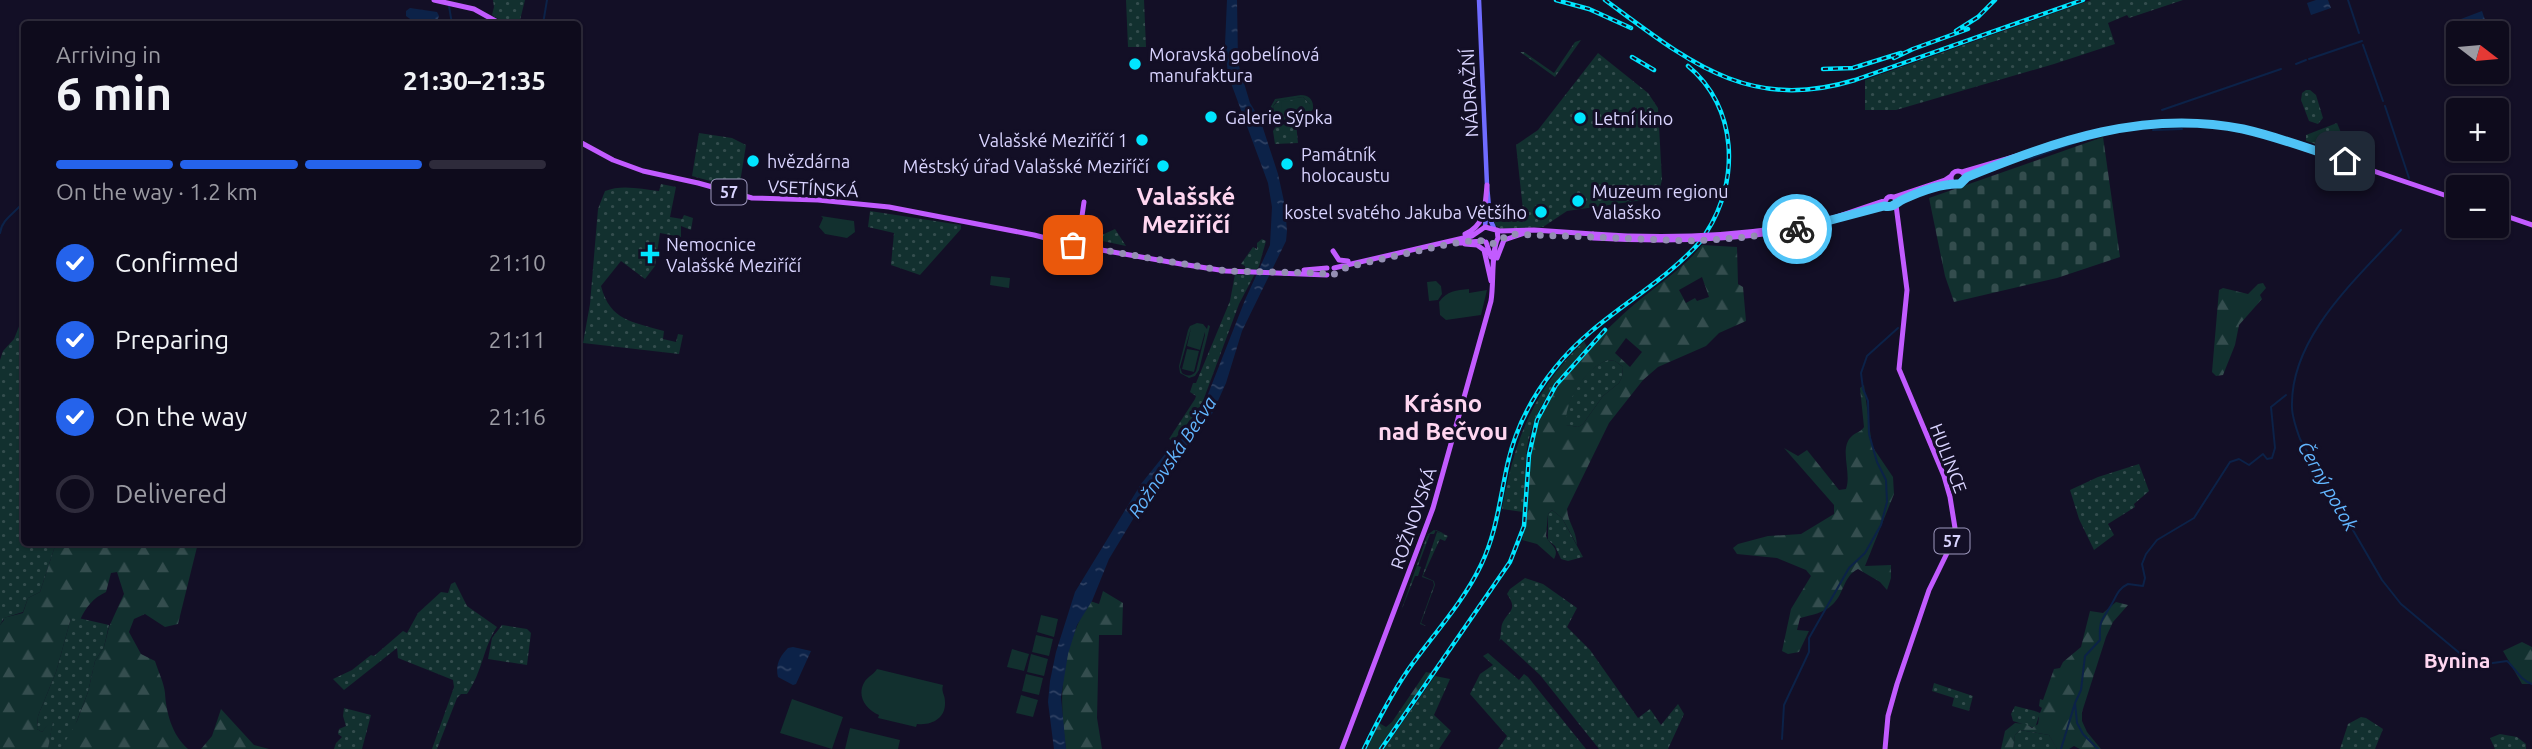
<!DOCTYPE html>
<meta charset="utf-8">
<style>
:root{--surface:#0e0b1c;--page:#171425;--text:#f1f3f6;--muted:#9b9ba3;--line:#2e2b3b;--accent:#2563eb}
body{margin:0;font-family:Ubuntu,sans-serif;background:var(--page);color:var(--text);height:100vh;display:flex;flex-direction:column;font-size:26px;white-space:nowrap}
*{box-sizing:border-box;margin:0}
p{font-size:23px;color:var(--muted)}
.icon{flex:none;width:38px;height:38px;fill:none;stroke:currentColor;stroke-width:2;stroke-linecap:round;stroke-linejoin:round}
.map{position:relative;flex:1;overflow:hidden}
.panel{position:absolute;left:21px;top:21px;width:560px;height:525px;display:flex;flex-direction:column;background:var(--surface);border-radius:7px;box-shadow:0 2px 5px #0004,0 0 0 2px var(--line)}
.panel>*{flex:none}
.needle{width:46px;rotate:106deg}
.tools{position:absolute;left:2446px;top:21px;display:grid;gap:14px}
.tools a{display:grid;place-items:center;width:63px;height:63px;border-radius:7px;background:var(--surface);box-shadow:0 2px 5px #0004,0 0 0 2px var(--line);font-size:35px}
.pin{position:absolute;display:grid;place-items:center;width:60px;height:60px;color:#fff;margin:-30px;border-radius:14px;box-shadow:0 4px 10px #0006}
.courier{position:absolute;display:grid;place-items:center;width:70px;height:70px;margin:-35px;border:5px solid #4fc3f7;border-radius:50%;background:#fff;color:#222;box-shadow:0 2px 9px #0007}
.headline em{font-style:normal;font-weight:700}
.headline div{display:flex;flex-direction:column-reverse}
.headline{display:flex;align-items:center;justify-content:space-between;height:119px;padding:0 35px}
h1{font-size:46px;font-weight:700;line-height:52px}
.bar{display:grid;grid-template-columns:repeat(4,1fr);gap:10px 7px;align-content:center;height:84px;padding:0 35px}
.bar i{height:9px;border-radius:5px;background:var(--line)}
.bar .current{background:var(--accent)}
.bar p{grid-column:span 4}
ol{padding:0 35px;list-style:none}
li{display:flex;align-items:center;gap:21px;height:77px}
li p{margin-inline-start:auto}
li .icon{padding:7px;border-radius:50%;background:var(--accent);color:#fff;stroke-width:4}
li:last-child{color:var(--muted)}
li i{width:38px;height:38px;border:4px solid var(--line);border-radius:50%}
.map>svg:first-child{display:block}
.green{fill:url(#green-dots)}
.forest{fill:url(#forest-firs);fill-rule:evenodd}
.cemetery{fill:url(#cemetery-stones)}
.pitch{fill:#12302f;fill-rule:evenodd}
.water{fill:url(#water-ripples)}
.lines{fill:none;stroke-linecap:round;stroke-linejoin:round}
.stream{stroke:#0c2248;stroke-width:2}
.secondary{stroke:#6f6bff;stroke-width:4.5}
.primary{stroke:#c25bff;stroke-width:5}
.rail-casing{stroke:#00e5ff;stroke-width:4.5}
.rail{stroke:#130f26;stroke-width:2;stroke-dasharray:5;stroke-linecap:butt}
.primary-bridge{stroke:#c25bff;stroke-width:5}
.done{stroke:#948fb3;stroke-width:7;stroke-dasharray:0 12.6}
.route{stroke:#4fc3f7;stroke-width:9}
.poi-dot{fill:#00e5ff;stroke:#130f26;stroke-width:2.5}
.labels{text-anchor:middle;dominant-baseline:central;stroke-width:6;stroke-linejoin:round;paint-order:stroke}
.shield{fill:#130f26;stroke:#9e99be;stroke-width:2}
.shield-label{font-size:16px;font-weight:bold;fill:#d9d4ff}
.poi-label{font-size:18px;fill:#d9d4ff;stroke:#130f26;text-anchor:start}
.street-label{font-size:18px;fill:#d9d4ff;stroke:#130f26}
.water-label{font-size:19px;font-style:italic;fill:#62b6ff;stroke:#130f26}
.quarter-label{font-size:21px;font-weight:bold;fill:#ffd6f0;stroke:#130f26}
.district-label{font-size:24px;font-weight:bold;fill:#ffd6f0;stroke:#130f26}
</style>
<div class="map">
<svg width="2532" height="749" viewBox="0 0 2532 749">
<defs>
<pattern id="green-dots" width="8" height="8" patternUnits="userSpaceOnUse" patternTransform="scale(1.75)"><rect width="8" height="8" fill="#12302f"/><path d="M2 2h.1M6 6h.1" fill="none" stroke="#344d4e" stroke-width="1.8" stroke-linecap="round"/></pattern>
<pattern id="forest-firs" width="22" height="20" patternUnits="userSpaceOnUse" patternTransform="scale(1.75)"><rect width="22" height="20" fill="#12302f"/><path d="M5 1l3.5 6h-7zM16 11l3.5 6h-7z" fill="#344d4e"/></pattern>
<pattern id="cemetery-stones" width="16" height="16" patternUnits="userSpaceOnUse" patternTransform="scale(1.75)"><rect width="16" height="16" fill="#12302f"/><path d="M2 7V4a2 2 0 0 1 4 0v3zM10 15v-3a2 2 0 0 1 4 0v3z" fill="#344d4e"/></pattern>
<pattern id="water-ripples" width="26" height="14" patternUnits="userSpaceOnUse" patternTransform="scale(1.75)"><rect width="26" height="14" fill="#0c2248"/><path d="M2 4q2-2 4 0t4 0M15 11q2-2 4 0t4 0" fill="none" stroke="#2f4163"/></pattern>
</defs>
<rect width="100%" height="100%" fill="#130f26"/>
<path class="green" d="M 493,0 L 525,0 L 519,24 L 506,24 L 492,15 L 494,7 Z
M 1126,0 L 1144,0 L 1146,47 L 1128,47 Z
M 2091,0 L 2183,0 L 2129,18 L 2127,15 L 2108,23 L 2115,44 L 2054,64 L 1896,110 L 1865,110 L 1865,80 Z
M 1581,40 L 1555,77 L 1520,52 L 1524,52 L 1554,73 L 1575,42 Z
M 1598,53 L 1648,93 L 1658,108 L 1662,180 L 1657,198 L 1567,211 L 1543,227 L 1501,229 L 1495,225 L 1493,214 L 1515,214 L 1523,210 L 1516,145 L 1538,130 Z
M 2306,90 L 2310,90 L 2316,95 L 2323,118 L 2318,124 L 2309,121 L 2301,100 L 2302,93 Z
M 1303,97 L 1310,104 L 1310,110 C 1302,118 1282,120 1274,112 L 1273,106 L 1279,100 Z
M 1296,123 L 1298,143 L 1275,144 L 1273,131 L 1277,125 Z
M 2337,123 L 2350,155 L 2306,141 L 2306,135 Z
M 699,133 L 732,138 L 746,145 L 739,189 L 692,176 Z
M 661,184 L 676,187 L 670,217 L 682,219 L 684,215 L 693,218 L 691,230 L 681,226 L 681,237 L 660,233 L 655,266 L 645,279 L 621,261 L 601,286 C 610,321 633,322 664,331 L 663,339 L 676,342 L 678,334 L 683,335 L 679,354 L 583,343 L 590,304 L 598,209 L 605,191 C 622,184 641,189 659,191 Z
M 870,211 L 961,225 L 961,229 L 920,275 L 891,265 L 894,233 L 868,227 Z
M 1115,229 L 1126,246 L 1093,239 Z
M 1262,239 L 1266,241 L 1259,266 L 1239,304 L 1203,401 L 1197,412 L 1173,441 L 1169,439 L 1195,399 L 1196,396 L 1190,392 L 1193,383 L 1196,383 L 1230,301 L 1235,274 L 1245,275 L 1245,266 L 1241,264 L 1253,247 L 1257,249 L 1257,243 Z
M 24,314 L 24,542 L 56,543 L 40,592 L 28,598 L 23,612 L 4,618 L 0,625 L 0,360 L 3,351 L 14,339 Z
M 1584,341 L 1587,347 C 1556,380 1531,410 1526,456 C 1525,475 1526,494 1523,512 L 1502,509 C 1514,440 1533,391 1584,341 Z
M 1608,360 L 1615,361 L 1623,367 L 1622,377 L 1619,383 L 1603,396 L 1583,424 L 1578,427 L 1565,425 C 1564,402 1585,367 1608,360 Z
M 2139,464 L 2149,491 L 2134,504 L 2135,507 L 2108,524 L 2114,535 L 2094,550 L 2079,519 L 2070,490 L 2098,477 Z
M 1552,510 L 1562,518 L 1583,557 L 1568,561 L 1561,559 L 1555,546 L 1548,540 L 1548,514 Z
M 1434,530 L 1448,536 L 1445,541 L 1440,539 L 1423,576 L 1434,581 L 1435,585 L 1421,623 L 1426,626 L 1420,624 L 1434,585 L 1433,581 L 1422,577 L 1437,532 L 1445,534 L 1436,530 L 1434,534 L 1430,534 L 1418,566 L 1421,567 L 1418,576 L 1415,576 L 1401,611 L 1427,536 L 1429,536 L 1427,535 Z
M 1525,578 L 1543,584 L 1577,608 L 1567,627 L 1590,650 L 1638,718 L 1650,709 L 1661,725 L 1678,704 L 1684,714 L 1668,749 L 1599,749 L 1540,675 L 1501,639 L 1499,641 C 1502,635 1500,627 1503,622 C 1509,610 1518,610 1507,594 L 1510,589 Z
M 455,582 L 467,606 L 497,627 C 483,647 483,671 467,694 L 461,694 L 457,698 L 437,749 L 432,749 L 454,687 L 453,680 L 398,658 L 397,648 L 344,690 L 333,679 L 352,670 L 371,655 L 374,656 L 403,631 L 407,633 L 418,613 L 441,592 L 448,593 L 451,584 Z
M 74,617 L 109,625 L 104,647 L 95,661 L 88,692 L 73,731 L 61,749 L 48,749 L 53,719 L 42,732 L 37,729 L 38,716 L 56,672 L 71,618 Z
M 502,625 L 527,629 L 531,633 L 527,665 L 488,659 L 492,638 Z
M 1488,653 L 1519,680 L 1524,674 L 1528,677 L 1586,749 L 1498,749 L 1507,736 L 1470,694 L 1480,674 L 1493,665 L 1483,656 Z
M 1435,676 L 1450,679 L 1434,715 L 1451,731 L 1439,749 L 1384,749 Z
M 1934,683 L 1973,696 L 1969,711 L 1952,706 L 1954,698 L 1932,691 Z
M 2015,706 L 2035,711 L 2039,716 L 2035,728 L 2013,721 L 2011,714 Z
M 344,708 L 371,715 L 362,749 L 334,749 L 336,743 L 342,737 L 338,734 L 339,729 L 346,726 L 343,716 Z
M 2361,717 L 2366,718 L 2383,729 L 2375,749 L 2340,749 L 2348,724 Z
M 2020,730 L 2049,735 L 2057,749 L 2013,749 L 2015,735 Z
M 2500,734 L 2517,737 L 2526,744 L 2526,749 L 2495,749 L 2490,738 Z"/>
<path class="forest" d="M 1702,245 L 1737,247 L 1738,284 L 1743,287 L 1746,321 L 1719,333 L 1706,346 L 1658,367 L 1643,380 L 1609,423 L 1567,509 C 1568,523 1576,529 1577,545 L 1562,518 L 1552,510 L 1548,514 L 1546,536 C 1550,546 1560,547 1554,559 L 1537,544 L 1522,540 C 1533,501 1525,458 1540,419 C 1554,382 1600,335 1630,308 C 1654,287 1682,270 1702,245 ZM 1702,277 L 1709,297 L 1697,301 L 1695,298 L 1686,303 L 1679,290 ZM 1626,338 L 1642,352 L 1630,367 L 1615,353 ZM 1608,360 L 1615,361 L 1623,367 L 1622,377 L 1619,383 L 1603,396 L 1583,424 L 1578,427 L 1566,425 C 1564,402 1586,367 1608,360 Z
M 2263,283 L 2266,288 L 2260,295 L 2262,299 L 2239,325 L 2235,345 L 2223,375 L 2216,376 L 2212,372 L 2219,290 L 2223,288 L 2248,294 L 2258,284 Z
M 1864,385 L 1872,446 L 1893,477 L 1894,494 L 1865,566 L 1891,565 L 1891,578 L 1887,590 L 1880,582 L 1858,569 C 1843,576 1844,595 1832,605 C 1824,613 1811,615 1800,618 L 1797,630 L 1809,631 L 1799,652 L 1788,654 L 1782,651 L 1791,609 L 1811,576 L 1806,570 L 1777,558 L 1737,554 L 1733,548 L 1738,544 L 1768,536 L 1801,534 L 1834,514 L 1834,505 L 1784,448 L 1798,456 L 1807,450 L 1839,490 L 1846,489 C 1852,473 1839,449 1851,437 C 1855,432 1860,433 1864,427 L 1860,388 Z
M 56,543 L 198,543 L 178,624 L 165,627 L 145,614 L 134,619 L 129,632 L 141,654 L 155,661 C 158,671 164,683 165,693 C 166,712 172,735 188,749 L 61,749 L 77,721 L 88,692 L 95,661 L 104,647 L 109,627 L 124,594 L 117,572 L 111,573 L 106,592 C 93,598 86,607 80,620 L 71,618 L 56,672 L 38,716 L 37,729 L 42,732 L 54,716 L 48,749 L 0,749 L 0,625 L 4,620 L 3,618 L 23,613 L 28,598 L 40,592 Z
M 1103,591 L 1123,603 L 1122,635 L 1099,635 L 1097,718 L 1102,749 L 1066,749 C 1058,695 1061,649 1090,601 L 1099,604 Z
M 2116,602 L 2128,605 L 2113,622 L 2106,637 L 2082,712 L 2082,721 L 2087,732 L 2101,749 L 2080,749 L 2074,746 L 2069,749 L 2057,749 L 2049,735 L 2020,730 L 2015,735 L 2013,749 L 2001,749 L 2005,731 L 2015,723 L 2026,724 L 2032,728 L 2038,724 L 2039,717 L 2035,711 L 2040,713 L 2042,708 L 2039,706 L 2040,699 L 2043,700 L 2054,669 L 2060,668 L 2063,662 L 2081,647 L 2090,611 L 2103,613 Z
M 2522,642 L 2532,647 L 2532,684 L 2522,684 L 2503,651 Z
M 1426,672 L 1431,673 L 1378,749 L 1367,749 L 1379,723 L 1386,727 L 1392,722 Z
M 221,709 L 254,745 L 269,749 L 201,749 L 212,736 Z"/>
<path class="cemetery" d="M 2103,137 L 2120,257 L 2057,278 L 1954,302 L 1945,276 L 1929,198 Z"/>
<path class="pitch" d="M 1301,95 C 1309,95 1314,100 1313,109 L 1308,116 L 1283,120 L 1273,116 L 1270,108 L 1275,99 ZM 1303,97 L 1310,104 L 1310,110 L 1305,114 L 1280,117 L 1274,112 L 1273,106 L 1277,101 Z
M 1305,99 L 1307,112 L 1282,115 L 1281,102 Z
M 821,216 L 854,221 L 855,232 L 847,238 L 825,234 L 819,227 L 823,218 Z
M 991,276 L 1010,278 L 1009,288 L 990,285 Z
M 1436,281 L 1441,286 L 1442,294 L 1438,300 L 1429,301 L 1427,282 Z
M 1469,289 L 1469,293 L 1487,290 L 1481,315 L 1446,320 L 1440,315 L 1439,302 C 1447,291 1456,290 1469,289 Z
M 1197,323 L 1203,324 L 1207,329 L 1208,325 L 1210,326 L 1199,370 L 1195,376 L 1189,378 L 1180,373 L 1179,366 L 1188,330 L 1190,326 ZM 1191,328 L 1187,346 L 1200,350 L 1205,332 L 1205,335 L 1196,371 C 1193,376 1187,377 1182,373 L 1180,367 Z
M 1187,349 L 1199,351 L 1194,372 L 1182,369 Z
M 1041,615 L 1058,619 L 1054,637 L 1037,632 Z
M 1036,635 L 1053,639 L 1049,656 L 1032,652 Z
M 1012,649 L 1029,654 L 1024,671 L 1007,667 Z
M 1031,654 L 1048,659 L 1044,676 L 1027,672 Z
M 877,669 L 943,685 C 941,693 945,694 945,702 C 946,718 932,726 917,724 L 916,727 L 878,718 L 879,715 C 865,709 856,695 865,681 C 869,676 874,674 877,669 Z
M 1026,674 L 1043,678 L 1039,695 L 1022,691 Z
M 1021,695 L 1038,700 L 1033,717 L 1016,713 Z
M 792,699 L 843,717 L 832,749 L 780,733 Z
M 850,728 L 900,740 L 898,749 L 845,749 Z"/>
<path class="water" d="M 1227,0 L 1237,0 L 1238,63 L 1250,103 L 1260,119 L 1278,174 L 1285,206 L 1287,231 L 1286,241 L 1242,331 L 1226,383 L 1212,414 L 1147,496 L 1109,559 L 1092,601 L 1077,625 L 1068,654 L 1061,697 L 1066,749 L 1054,749 L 1048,702 L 1050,681 L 1056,652 L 1075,592 L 1141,484 L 1165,454 L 1186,435 L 1199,417 L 1245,300 L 1270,245 L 1272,207 L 1268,183 L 1228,75 L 1225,45 Z
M 2316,0 L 2328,0 L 2331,8 L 2311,15 L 2307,3 Z
M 410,8 L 437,12 L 439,16 L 436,24 L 417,24 L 406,16 L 406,11 Z
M 2482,11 L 2485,20 L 2464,27 L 2461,19 Z
M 793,647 L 811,651 L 796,684 L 793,685 L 778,677 C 775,665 780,656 788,648 Z"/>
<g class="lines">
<path class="stream" d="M 2348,0 L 2359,33
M 449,6 L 452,24
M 543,24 L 547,0
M 2363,45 L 2383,101
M 2309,59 L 2362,41
M 2296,64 L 2306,60
M 2385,106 L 2409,178
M 2162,110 L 2281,69
M 2153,130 L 2182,129
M 2028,159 L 2086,139
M 2401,230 C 2358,278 2290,336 2292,407 C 2292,417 2296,428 2300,439 L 2382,580 L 2401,604 L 2469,661 L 2479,665 L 2507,661 C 2516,669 2520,680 2532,684
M 0,233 C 2,218 16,213 24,201
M 2075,703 L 2077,723 L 2083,734 L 2098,749
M 1782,739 L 1784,705 L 1809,652 L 1809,638 L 1849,568 L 1865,553 L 1881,525 L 1887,502 L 1886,480 L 1877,462 L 1869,434 L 1868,401 L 1863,389 L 1861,373 L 1867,356 L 1898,328
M 2061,749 L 2075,703 L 2081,690 L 2085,656 L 2100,640 C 2099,622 2101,621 2110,607 C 2116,598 2117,589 2128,584 L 2143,586 L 2145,578 L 2142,564 L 2146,554 L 2157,540 L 2194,518 L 2230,462 L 2239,459 L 2249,465 L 2263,454 L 2267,459 L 2272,458 L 2275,448 L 2271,407 L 2286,395"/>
<path class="secondary" d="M 1479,0 L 1487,185 L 1490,219 L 1494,228
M 1485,227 L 1487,206"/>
<path class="primary" d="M 434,0 L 474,9 L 501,24
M 578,141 L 613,160 L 643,171 L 698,183 L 752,198 L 818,200 L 889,207 L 1034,235 L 1073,245 L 1181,264 L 1226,271 L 1327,275
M1951 178a7 7 0 1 1 14 0a7 7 0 1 1-14 0Z
M 1962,172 L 2102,131 L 2175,123 L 2205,124 L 2241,129 L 2276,138 L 2459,200
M 1964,180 L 1982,171
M 1934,187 L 1953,183
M1885.5 202a5.5 5.5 0 1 1 11 0a5.5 5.5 0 1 1-11 0Z
M 1894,197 L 1945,180 L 1951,176
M 2497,213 L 2532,225
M 1843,218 L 1887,206
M 1799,225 L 1833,218 L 1886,200
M 1485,227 L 1500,231 L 1534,230 L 1593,234
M 1799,229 L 1827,223
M 1465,234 C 1486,225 1485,205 1487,185
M 1047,236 L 1063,238 L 1073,234 L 1079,239
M 1078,237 L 1090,245
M 1083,237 L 1080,230 L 1084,202
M 1486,242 L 1491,257
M 1456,243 L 1483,241
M 1465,244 L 1477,245 L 1484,250 L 1491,281
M 1333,251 L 1339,260 L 1348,261
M 1497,258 L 1504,240 L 1525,233
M 1334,268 L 1472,236 L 1485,227
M 1304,270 L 1327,268
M 1342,749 L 1433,508 L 1491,301 C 1494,284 1491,250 1498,238 L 1497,230
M 1885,749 L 1888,716 L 1897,684 L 1929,590 L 1951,545 L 1955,528 L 1950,497 L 1944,476 L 1899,369 L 1907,290 L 1896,205"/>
<g class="rail-casing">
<path id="rail" d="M 1556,0 L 1589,9 L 1631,28
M 1605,0 C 1687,60 1747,113 1855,80 L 2083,0
M 1956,31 L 1978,17 L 1995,0
M 1632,57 L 1654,70
M 1894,58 L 1913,49 L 1968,29
M 1688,66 C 1738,107 1740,181 1706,233
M 1823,69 L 1853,68 L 1901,53
M 1364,749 C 1377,722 1391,695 1408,670 C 1432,636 1463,603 1481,565 C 1497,532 1500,497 1508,462 C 1516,428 1533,395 1555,368 C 1595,317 1657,290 1700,242
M 1381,749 L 1510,562 L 1524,526 L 1529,455 L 1537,420 L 1556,385 L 1605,330"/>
</g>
<use href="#rail" class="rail"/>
<path class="primary-bridge" d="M 1593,234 C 1662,239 1730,237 1799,225
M 1593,238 C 1662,242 1730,241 1799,229"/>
</g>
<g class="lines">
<path class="done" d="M 1073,245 L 1226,271 L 1321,273 L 1331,276 L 1347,267 L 1449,244 L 1477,240 L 1495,244 L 1509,234 L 1695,241 L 1748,237 L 1797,229"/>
<path class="route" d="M 1797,229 L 1884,206 C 1894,208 1895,203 1904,199 C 1921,191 1941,183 1960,184 L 1967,177 C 2056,141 2145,109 2243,129 C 2278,137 2311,149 2345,161"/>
</g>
<g class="poi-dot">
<circle cx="1135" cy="64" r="7"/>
<circle cx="1211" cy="117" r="7"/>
<circle cx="1580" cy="118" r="7"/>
<circle cx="1142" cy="140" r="7"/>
<circle cx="753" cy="161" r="7"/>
<circle cx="1287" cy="164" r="7"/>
<circle cx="1163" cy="166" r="7"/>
<circle cx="1578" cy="201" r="7"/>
<circle cx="1541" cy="212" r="7"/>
<path d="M646.5 243.5h7v7h7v7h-7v7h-7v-7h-7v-7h7z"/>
</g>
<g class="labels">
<g class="shield">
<rect x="711.5" y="179.5" width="35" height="25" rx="5"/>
<rect x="1934.5" y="528.5" width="35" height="25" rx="5"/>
</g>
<g class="shield-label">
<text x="729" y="192">57</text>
<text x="1952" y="541">57</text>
</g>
<g class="poi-label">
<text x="1149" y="54">Moravská gobelínová<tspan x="1149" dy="21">manufaktura</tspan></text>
<text x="1225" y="117">Galerie Sýpka</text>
<text x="1594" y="118">Letní kino</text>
<text x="1128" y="140" text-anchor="end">Valašské Meziříčí 1</text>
<text x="1301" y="154">Památník<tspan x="1301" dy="21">holocaustu</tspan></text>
<text x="767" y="161">hvězdárna</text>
<text x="1149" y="166" text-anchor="end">Městský úřad Valašské Meziříčí</text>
<text x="1592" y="191">Muzeum regionu<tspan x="1592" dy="21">Valašsko</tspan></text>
<text x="1527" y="212" text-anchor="end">kostel svatého Jakuba Většího</text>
<text x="666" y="244">Nemocnice<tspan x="666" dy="21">Valašské Meziříčí</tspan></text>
</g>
<g class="street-label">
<text transform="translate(1469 93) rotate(-93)">NÁDRAŽNÍ</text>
<text transform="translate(813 188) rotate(3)">VSETÍNSKÁ</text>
<text transform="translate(1949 458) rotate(69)">HULINCE</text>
<text transform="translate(1413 518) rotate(-71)">ROŽNOVSKÁ</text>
</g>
<g class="water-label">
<text transform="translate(1172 457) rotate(-56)">Rožnovská Bečva</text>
<text transform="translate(2328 486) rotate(60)">Černý potok</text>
</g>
<g class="quarter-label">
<text x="2457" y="660">Bynina</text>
</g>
<g class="district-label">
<text x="1186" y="196">Valašské<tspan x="1186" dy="28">Meziříčí</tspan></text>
<text x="1443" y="403">Krásno<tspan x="1443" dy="28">nad Bečvou</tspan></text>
</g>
</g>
</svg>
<div class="tools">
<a><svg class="needle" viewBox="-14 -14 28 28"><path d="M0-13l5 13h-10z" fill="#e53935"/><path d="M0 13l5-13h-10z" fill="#9b9ba3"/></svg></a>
<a>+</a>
<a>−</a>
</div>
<div class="pin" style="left:1073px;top:245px;background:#ea580c"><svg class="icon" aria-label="bag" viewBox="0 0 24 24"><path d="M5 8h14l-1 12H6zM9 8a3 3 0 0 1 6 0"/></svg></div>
<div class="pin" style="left:2345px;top:161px;background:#1f2937"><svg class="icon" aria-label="home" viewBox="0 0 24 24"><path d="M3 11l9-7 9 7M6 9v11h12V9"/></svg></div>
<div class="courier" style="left:1797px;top:229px"><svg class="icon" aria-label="bike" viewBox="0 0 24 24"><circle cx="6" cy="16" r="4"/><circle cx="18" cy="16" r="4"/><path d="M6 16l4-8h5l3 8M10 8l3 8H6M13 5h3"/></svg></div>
<section class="panel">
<div class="headline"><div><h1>6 min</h1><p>Arriving in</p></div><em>21:30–21:35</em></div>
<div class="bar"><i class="current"></i><i class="current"></i><i class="current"></i><i></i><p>On the way · 1.2 km</p></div>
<ol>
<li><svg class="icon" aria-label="check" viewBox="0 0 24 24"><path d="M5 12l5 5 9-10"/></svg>Confirmed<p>21:10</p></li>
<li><svg class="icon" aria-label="check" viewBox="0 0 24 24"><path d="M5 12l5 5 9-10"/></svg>Preparing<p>21:11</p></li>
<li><svg class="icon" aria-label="check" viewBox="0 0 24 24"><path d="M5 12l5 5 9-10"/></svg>On the way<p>21:16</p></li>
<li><i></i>Delivered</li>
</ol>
</section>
</div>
